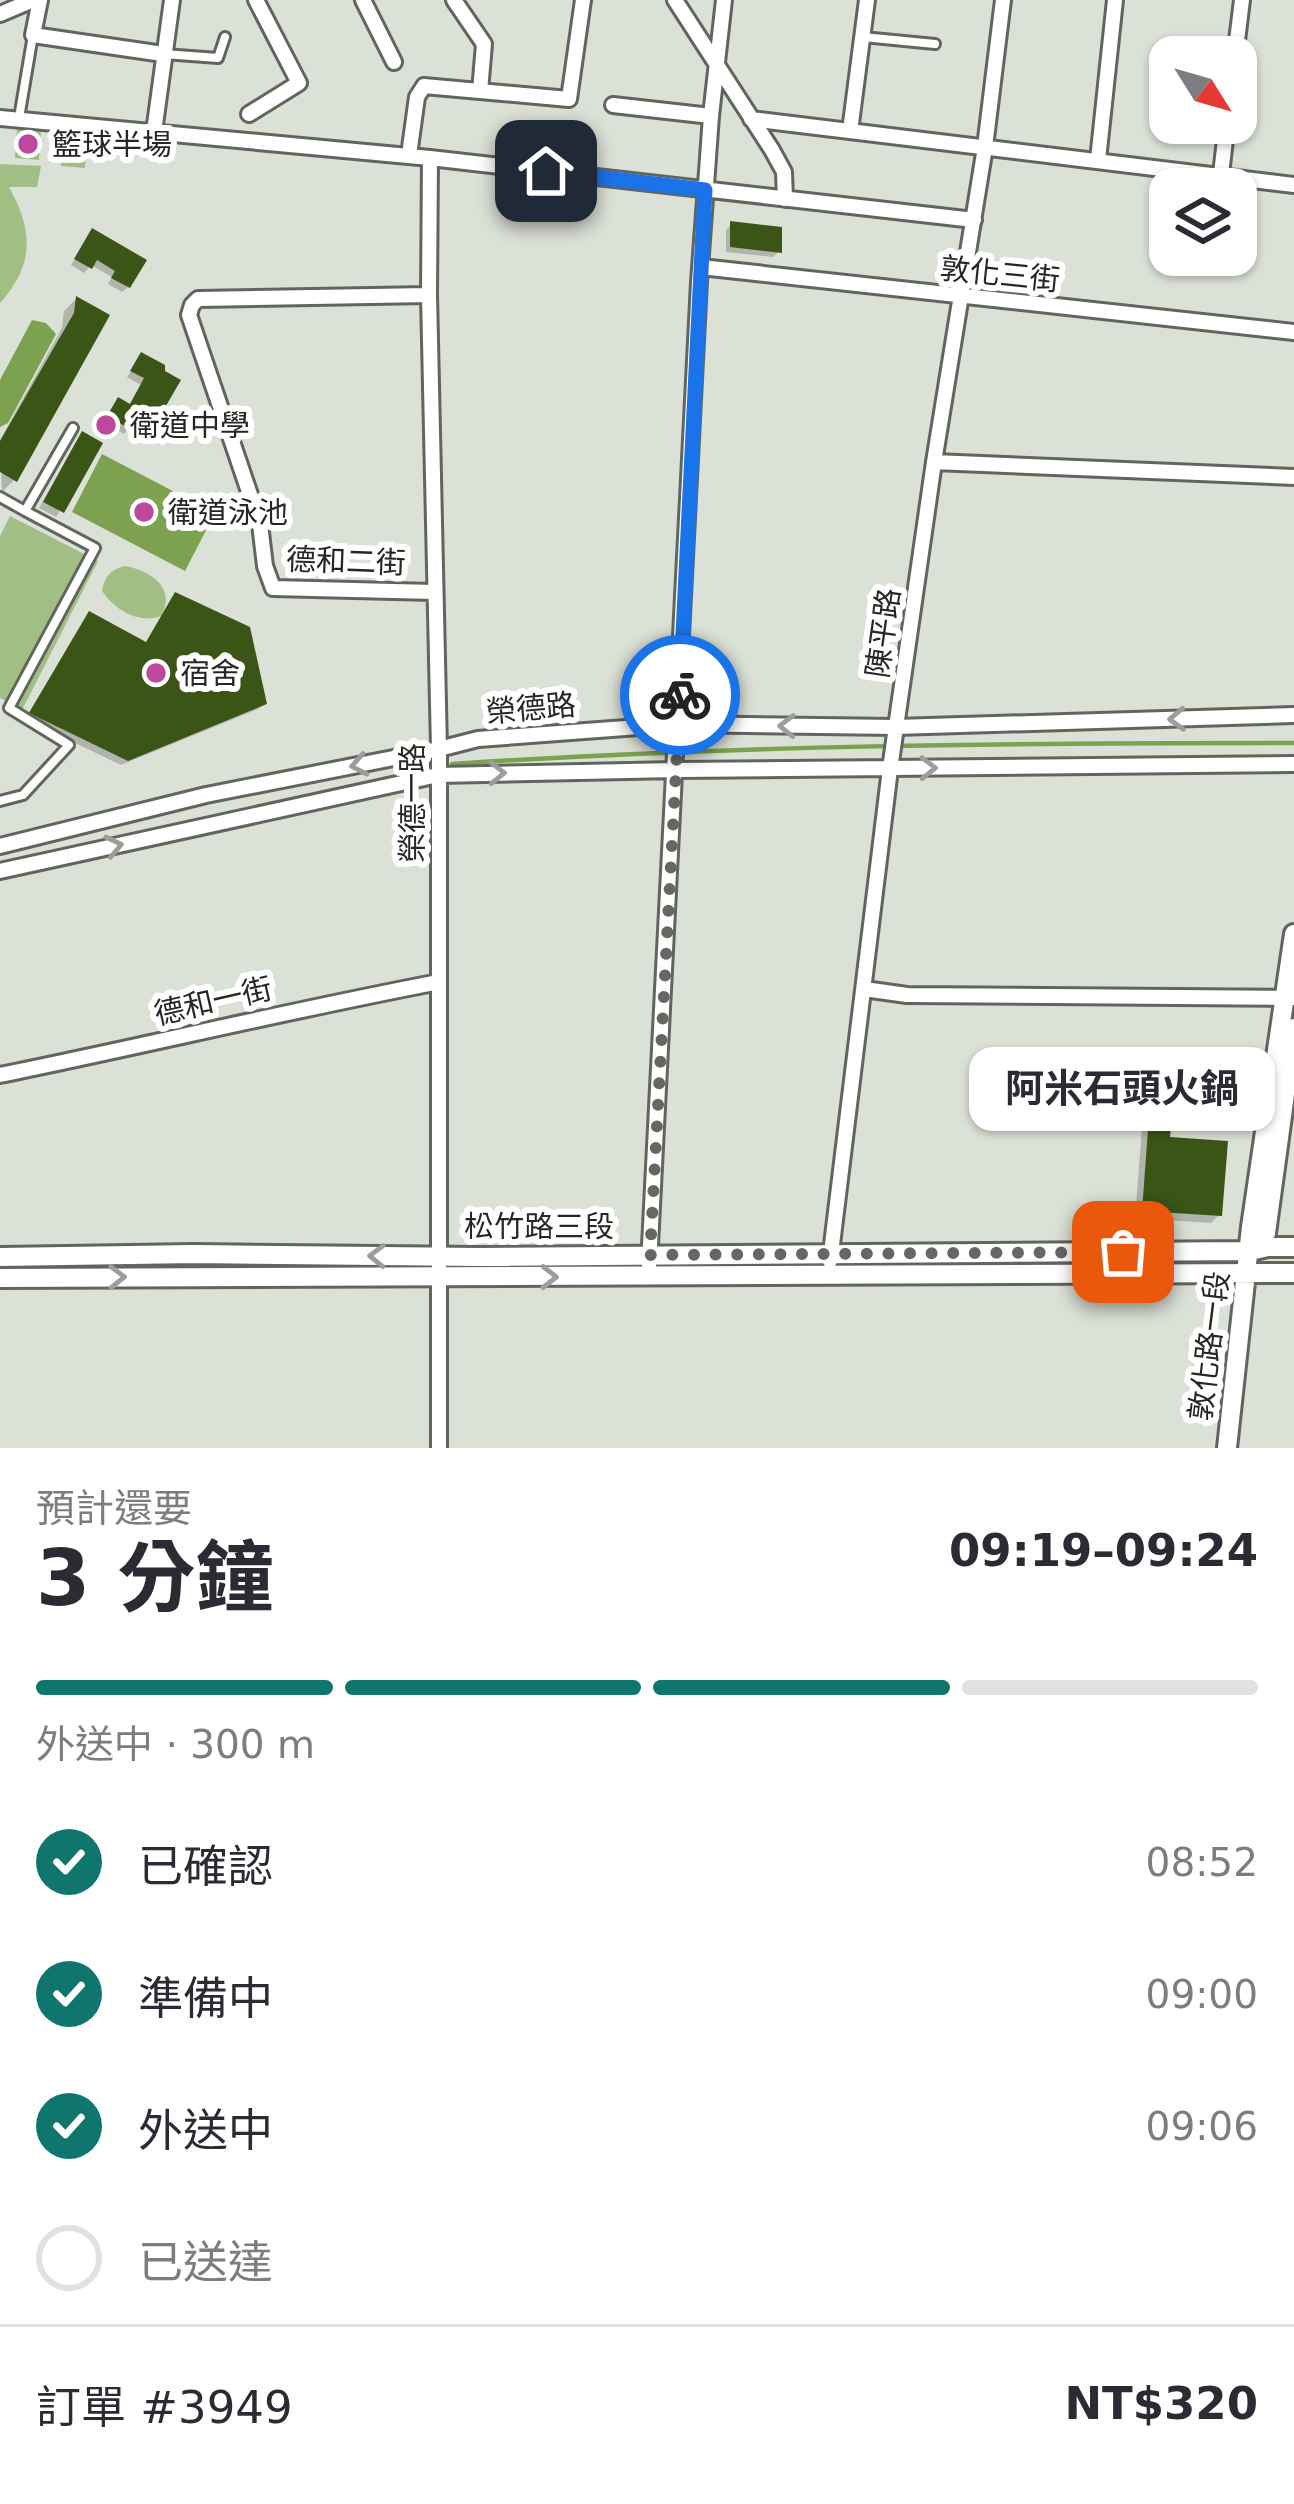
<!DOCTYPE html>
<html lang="zh-TW">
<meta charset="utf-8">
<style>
:root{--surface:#fff;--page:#f7f7f7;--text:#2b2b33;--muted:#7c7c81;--line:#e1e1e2;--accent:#0f766e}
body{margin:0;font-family:"DejaVu Sans","Noto Sans TC",sans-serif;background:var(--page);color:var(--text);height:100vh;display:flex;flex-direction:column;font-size:45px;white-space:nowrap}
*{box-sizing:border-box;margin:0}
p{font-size:39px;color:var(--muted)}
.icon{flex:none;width:66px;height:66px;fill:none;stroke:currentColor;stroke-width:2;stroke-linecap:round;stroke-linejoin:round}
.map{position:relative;height:1448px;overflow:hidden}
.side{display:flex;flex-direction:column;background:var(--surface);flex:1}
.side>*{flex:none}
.needle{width:78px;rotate:127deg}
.controls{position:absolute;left:1149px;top:36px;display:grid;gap:24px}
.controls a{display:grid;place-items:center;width:108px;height:108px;border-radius:24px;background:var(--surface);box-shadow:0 3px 9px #0004;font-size:60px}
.pin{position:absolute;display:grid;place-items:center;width:102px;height:102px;color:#fff;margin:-51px;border-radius:24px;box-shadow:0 6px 18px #0006}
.courier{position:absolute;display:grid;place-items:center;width:120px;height:120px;margin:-60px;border:9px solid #1a73e8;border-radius:50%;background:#fff;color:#222;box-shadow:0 3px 15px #0007}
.bubble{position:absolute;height:84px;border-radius:24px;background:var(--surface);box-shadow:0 3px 9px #0004;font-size:39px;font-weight:700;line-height:84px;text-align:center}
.overview em{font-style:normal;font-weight:700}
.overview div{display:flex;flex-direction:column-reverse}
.overview{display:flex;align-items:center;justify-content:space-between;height:204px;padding:0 36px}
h1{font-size:78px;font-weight:700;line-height:90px}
.bar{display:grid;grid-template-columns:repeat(4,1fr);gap:18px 12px;align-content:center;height:144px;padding:0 36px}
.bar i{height:15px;border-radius:9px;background:var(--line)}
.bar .current{background:var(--accent)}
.bar p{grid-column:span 4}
.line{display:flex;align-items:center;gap:30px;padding:0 36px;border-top:3px solid var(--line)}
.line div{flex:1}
ol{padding:0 36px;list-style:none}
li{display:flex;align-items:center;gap:36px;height:132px}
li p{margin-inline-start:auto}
li .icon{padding:12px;border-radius:50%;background:var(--accent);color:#fff;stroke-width:4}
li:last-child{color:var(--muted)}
li i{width:66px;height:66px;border:6px solid var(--line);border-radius:50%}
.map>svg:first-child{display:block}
.green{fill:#a1be84}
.water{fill:#7ca250}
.shadow{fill:#0003}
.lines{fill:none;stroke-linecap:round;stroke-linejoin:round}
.stream{stroke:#7ca250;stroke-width:4.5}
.building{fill:#3a5515}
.lane-casing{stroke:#61655d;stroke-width:14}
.street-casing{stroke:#61655d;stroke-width:20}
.secondary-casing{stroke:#61655d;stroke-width:24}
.lane{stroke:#fff;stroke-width:8}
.street{stroke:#fff;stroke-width:14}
.secondary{stroke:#fff;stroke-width:18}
.oneway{stroke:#9d9e9c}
.done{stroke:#656862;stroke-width:12;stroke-dasharray:0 21.6}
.route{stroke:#1a73e8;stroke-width:15}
.poi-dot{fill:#be489e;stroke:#fff;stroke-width:4.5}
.labels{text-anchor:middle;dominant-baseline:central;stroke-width:12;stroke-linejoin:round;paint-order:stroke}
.poi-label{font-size:30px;fill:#252723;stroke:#fff;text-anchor:start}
.street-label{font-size:30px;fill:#252723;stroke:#fff}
</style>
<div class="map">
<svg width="1294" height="1448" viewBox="0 0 1294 1448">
<rect width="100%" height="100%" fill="#dce1d7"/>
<path class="green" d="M 17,129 L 41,131 L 39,160 L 15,158 Z
M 63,137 L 87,139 L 85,168 L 61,166 Z
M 0,164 L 41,166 L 37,187 L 9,187 C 33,230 35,264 0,303 Z
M 10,516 L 98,561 L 22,710 L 0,698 L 0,536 Z
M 125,566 C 151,571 177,588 161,616 C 138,624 115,610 102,591 C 105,576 110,570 125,566 Z"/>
<path class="water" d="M 32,320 L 46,323 L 56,334 L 8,423 L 0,427 L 0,380 Z
M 102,454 L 215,513 L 185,571 L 72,512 Z"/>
<path class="shadow" d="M 732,224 L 779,251 L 773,257 L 726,252 L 726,230 Z
M 92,232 L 128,287 L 122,292 L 108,284 L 112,277 L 91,265 L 84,273 L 71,265 Z
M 76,299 L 106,316 L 14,480 L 2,492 L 0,440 L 62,328 L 64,311 Z
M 142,356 L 154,421 L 148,427 L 135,419 L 124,434 L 104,422 L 113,407 L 128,407 L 141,385 L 127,377 Z
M 77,440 L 99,444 L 56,517 L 39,508 Z
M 84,621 L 264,703 L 258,709 L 121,765 L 25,719 Z
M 1150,1119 L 1219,1215 L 1211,1223 L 1135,1218 L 1142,1127 Z"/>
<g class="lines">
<path class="stream" d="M 452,764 C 734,745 1012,743 1294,743"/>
</g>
<path class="building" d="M 730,221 L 782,227 L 782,253 L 730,247 Z
M 92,228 L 147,260 L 130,288 L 111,278 L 115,271 L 97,260 L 92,269 L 74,259 Z
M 76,296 L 110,315 L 17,482 L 0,472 L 0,441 L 74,313 Z
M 141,352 L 165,365 L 165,371 L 181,380 L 156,423 L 141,414 L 132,430 L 107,416 L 118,397 L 130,404 L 144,378 L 130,371 Z
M 82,431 L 103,443 L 64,513 L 43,502 Z
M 175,592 L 250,627 L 267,704 L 128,761 L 29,713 L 89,611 L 146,642 Z
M 1149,1116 L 1172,1117 L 1170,1137 L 1228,1141 L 1222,1216 L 1142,1211 Z"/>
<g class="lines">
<g class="lane-casing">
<path id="lane" d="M 863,37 L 935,44
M 164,54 L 218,58 L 225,37
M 19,118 L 33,35
M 0,497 L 25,511 L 73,428
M 0,801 L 23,795 L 69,745 L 9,708 L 95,548 L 25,511"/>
</g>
<g class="street-casing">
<path id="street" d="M 40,0 L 33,35 L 163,54
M 363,0 L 394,62
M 454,0 L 484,44 L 480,91
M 675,0 L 772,150 L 784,172 L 785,199
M 0,14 L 33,0
M 1235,57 L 1242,0
M 613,105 L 711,116
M 249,114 L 299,83 L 256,0
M 0,118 L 430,158 L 974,220
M 751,119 L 1294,185
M 850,131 L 867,0
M 154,132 L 172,0
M 409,155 L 417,97 L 424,86 L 569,99 L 583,0
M 430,158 L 429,295 L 439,749 L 439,1448
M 1098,160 L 1115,0
M 1221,174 L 1227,123
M 701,267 L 1294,332
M 429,295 L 198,299 L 192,305 L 189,315 L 260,524 L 265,566 L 273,588 L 434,592
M 934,462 L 1294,477
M 0,846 L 206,795 L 439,749 L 478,739 L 679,724 L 896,727 L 1294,715
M 0,871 L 438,775 L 676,770 L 1294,764
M 864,989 L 907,995 L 1294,998
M 0,1075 C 147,1045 292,1010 439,982
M 830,1261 L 890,769 L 934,462 L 985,147 L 1003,0
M 649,1265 L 699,282 L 711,116 L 724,0"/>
</g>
<g class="secondary-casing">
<path id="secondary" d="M 1250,1251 L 1266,1233 L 1294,1028
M 0,1257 L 194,1254 L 480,1257 L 1250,1251 L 1268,1247 L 1294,1247
M 0,1278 L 1294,1273
M 1227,1448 L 1251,1227 L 1294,934"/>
</g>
<use href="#lane" class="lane"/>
<use href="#street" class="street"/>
<use href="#secondary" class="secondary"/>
</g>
<defs><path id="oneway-chevron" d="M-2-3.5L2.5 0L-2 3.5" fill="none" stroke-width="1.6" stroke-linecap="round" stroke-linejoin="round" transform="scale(3)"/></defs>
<g class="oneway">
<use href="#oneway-chevron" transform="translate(1177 719) rotate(178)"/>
<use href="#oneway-chevron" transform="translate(787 726) rotate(-179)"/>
<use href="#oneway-chevron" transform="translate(359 765) rotate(169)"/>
<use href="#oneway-chevron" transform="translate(928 768) rotate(-1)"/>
<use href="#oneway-chevron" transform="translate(497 773) rotate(-1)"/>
<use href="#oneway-chevron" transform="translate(114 846) rotate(-12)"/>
<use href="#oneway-chevron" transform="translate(377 1256) rotate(-179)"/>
<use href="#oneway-chevron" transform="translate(117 1277) rotate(-1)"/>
<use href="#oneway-chevron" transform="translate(549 1277)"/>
</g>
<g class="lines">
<path class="done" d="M 680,695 L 650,1255 L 1123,1252"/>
<path class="route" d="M 546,171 L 705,190 L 680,695"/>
</g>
<g class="poi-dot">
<circle cx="28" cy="144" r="12"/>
<circle cx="106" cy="425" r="12"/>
<circle cx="144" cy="512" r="12"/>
<circle cx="156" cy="673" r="12"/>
</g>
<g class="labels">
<g class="poi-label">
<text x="52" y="144">籃球半場</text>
<text x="130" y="425">衛道中學</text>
<text x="168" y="512">衛道泳池</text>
<text x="180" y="673">宿舍</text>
</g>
<g class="street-label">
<text transform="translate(1000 274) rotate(6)">敦化三街</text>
<text transform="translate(346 561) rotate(2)">德和二街</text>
<text transform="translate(883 633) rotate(-82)">陳平路</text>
<text transform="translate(531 708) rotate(-5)">榮德路</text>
<text transform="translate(412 803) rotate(-90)">榮德一路</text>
<text transform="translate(213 1001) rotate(-13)">德和一街</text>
<text x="539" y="1226">松竹路三段</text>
<text transform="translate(1209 1346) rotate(-83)">敦化路一段</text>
</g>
</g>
</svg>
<div class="controls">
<a><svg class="needle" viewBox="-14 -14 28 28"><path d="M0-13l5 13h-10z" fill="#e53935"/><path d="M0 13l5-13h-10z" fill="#7c7c81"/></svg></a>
<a><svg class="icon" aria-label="layers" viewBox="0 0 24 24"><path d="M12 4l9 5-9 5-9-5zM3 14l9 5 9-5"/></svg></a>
</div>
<div class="pin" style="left:1123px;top:1252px;background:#ea580c"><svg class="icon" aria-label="bag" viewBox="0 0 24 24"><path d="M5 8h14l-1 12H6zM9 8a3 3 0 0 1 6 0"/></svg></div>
<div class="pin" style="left:546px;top:171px;background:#1f2937"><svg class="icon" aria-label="home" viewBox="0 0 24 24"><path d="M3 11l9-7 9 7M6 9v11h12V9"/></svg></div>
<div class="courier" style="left:680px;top:695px"><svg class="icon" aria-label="bike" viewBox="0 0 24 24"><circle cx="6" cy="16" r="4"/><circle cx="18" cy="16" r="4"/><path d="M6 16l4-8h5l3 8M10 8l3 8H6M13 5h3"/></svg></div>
<div class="bubble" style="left:969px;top:1047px;width:306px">阿米石頭火鍋</div>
</div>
<section class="side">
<div class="overview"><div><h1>3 分鐘</h1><p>預計還要</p></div><em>09:19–09:24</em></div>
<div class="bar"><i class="current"></i><i class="current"></i><i class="current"></i><i></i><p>外送中 · 300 m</p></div>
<ol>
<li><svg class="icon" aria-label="check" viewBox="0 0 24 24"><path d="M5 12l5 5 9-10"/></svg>已確認<p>08:52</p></li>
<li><svg class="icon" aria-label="check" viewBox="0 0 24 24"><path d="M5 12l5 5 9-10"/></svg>準備中<p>09:00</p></li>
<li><svg class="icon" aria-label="check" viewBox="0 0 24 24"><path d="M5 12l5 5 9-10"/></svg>外送中<p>09:06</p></li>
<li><i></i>已送達</li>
</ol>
<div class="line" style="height:156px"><div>訂單 #3949</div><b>NT$320</b></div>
</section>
